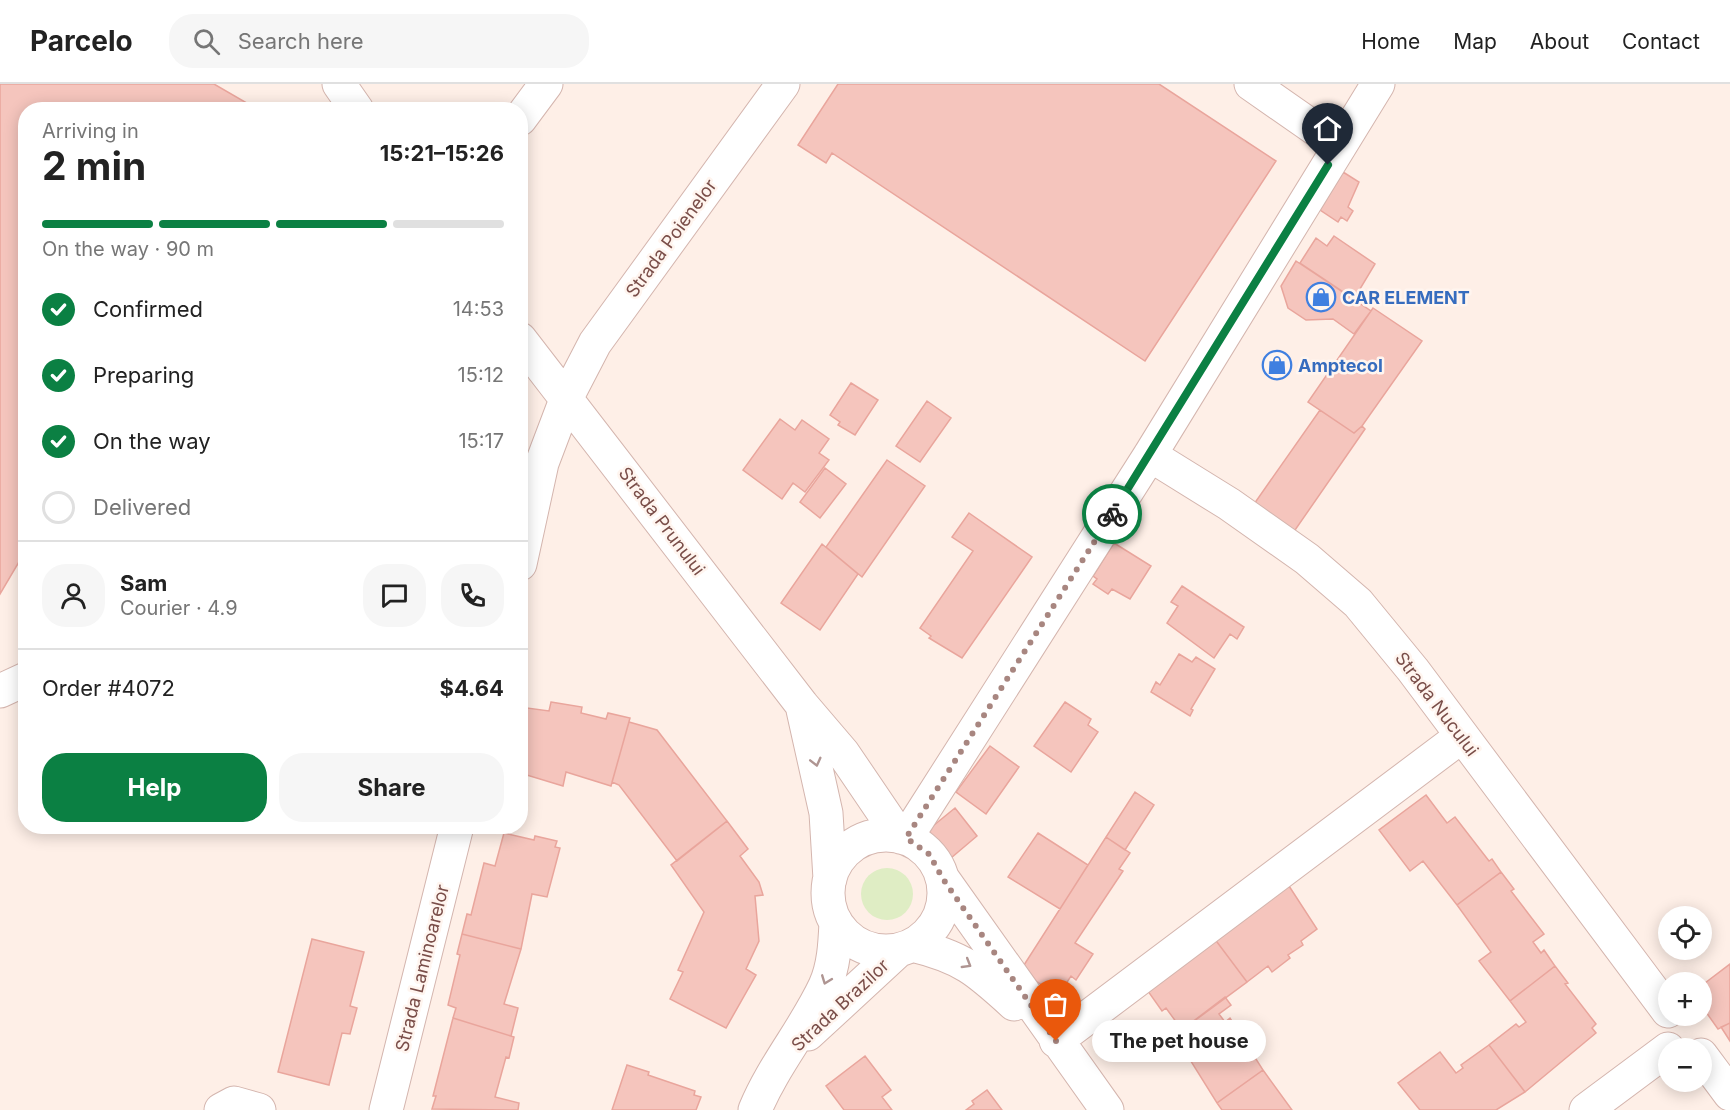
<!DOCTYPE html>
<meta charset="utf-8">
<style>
:root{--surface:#fff;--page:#f6f6f6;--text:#222;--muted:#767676;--line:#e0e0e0;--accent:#0b8043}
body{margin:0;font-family:Inter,sans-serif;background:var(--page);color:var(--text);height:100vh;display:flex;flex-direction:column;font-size:22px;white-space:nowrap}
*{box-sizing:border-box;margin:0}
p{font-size:20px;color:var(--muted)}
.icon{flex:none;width:33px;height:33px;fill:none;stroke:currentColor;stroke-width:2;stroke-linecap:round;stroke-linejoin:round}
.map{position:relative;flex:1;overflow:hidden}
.drawer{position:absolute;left:18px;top:18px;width:510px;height:732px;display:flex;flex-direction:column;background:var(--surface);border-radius:24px;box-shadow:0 3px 15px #0003}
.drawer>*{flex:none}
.tools{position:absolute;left:1658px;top:822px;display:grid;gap:12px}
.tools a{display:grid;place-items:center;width:54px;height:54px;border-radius:50%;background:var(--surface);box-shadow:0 3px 15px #0003;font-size:30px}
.pin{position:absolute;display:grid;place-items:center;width:51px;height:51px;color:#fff;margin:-62px -26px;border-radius:50% 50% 50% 0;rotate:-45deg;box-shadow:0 0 6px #0007}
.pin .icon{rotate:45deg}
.courier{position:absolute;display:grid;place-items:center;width:60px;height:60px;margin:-30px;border:4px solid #0b8043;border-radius:50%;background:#fff;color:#222;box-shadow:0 2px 8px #0007}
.bubble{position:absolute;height:42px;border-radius:21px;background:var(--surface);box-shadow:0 3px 15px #0003;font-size:20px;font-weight:700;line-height:42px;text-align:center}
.headline em{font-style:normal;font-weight:700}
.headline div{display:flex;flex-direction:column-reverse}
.headline{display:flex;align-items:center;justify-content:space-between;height:102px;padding:0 24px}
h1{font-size:39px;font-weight:700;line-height:45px}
.bar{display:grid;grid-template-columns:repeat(4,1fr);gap:9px 6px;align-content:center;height:72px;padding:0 24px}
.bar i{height:8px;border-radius:4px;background:var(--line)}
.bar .current{background:var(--accent)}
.bar p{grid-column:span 4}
.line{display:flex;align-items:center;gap:15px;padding:0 24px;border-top:2px solid var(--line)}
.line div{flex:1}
.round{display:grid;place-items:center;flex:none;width:63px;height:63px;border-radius:24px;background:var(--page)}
ol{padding:0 24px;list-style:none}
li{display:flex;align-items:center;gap:18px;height:66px}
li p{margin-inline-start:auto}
li .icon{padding:6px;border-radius:50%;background:var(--accent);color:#fff;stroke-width:4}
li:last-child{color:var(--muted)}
li i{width:33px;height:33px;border:3px solid var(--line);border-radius:50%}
.cta{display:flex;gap:12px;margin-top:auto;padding:12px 24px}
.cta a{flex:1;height:69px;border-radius:24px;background:var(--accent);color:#fff;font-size:24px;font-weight:700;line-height:69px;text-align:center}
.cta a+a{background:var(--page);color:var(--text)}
header{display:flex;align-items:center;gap:36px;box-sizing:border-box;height:84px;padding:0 30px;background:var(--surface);border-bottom:2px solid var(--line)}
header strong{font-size:28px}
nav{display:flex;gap:33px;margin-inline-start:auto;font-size:21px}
.search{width:420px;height:54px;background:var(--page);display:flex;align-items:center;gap:15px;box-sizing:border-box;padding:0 21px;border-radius:24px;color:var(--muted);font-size:22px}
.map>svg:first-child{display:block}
.green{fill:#dfedc4}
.building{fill:#f5c5bd;stroke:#e9a59c;stroke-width:1.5}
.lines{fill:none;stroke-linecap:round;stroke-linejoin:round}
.minor-casing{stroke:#d4b5ae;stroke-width:35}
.minor{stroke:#fff;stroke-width:33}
.oneway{stroke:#af9592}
.done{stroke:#a88680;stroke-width:6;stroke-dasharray:0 10.8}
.route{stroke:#0b8043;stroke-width:8}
.labels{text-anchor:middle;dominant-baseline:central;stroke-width:5;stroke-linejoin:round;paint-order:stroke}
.street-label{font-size:18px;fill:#7a4e49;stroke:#fff5ef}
.shop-label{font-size:18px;font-weight:bold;fill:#366cbe;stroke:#fff5ef;text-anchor:start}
</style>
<header>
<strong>Parcelo</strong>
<div class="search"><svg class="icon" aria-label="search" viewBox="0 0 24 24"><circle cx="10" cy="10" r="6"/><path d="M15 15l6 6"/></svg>Search here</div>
<nav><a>Home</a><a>Map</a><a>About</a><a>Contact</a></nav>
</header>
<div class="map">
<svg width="1730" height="1026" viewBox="0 0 1730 1026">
<rect width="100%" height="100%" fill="#feefe7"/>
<path class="green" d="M861 810a26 26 0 1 1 52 0a26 26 0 1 1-52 0Z"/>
<path class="building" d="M 0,0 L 214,0 L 259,26 L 26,26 L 26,466 L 0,510 Z
M 838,0 L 1159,0 L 1276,77 L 1145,277 L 832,69 L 826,79 L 798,61 Z
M 1343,88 L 1359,98 L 1348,123 L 1353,127 L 1347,137 L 1341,133 L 1338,138 L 1320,126 Z
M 1334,152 L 1375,180 L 1354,215 L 1300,179 L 1316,154 L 1327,162 Z
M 1296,177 L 1371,227 L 1354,250 L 1333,235 L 1306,236 L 1288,224 L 1281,202 Z
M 1373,224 L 1422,257 L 1362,342 L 1354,349 L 1308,318 Z
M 851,299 L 878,316 L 855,351 L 838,341 L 840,338 L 830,331 Z
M 927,317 L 951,334 L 920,378 L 896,362 Z
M 1320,326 L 1354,349 L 1362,342 L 1365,345 L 1293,449 L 1254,420 Z
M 780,335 L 795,346 L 802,336 L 829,355 L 819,369 L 829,376 L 805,408 L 793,399 L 782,415 L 743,386 Z
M 887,376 L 925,402 L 862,493 L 826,463 Z
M 825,384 L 846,400 L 820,434 L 800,418 Z
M 969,429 L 1032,473 L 962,574 L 929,554 L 931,552 L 920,544 L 973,467 L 952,453 Z
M 1114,459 L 1151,482 L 1130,515 L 1112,505 L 1108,510 L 1093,500 L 1097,495 L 1093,492 Z
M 822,460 L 858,490 L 820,546 L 781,519 Z
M 1182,502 L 1244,543 L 1237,555 L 1230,550 L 1214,574 L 1167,539 L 1178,522 L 1171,518 Z
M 1179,570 L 1192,578 L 1196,573 L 1215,585 L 1191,625 L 1193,626 L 1190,632 L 1151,608 L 1156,598 L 1160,601 Z
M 551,618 L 582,623 L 581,629 L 606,635 L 608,629 L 630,634 L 611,702 L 566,688 L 563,702 L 520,689 L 520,623 L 549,627 Z
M 1065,618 L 1091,635 L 1088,641 L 1098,648 L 1071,688 L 1034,662 Z
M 629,638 L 657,646 L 727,737 L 677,777 L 619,701 L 612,698 Z
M 990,662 L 1019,683 L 986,730 L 956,708 Z
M 1135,708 L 1154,721 L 1125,766 L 1106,753 Z
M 1426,711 L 1447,739 L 1455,733 L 1489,777 L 1492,775 L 1501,788 L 1457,821 L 1423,777 L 1410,787 L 1379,746 Z
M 955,724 L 977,752 L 951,774 L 928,746 Z
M 727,737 L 748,765 L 740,772 L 759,798 L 763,811 L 755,812 L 759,857 L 746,885 L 756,891 L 726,944 L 670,915 L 683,888 L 678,886 L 704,828 L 671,781 Z
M 504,749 L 534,756 L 535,752 L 557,757 L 555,763 L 560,764 L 547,813 L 532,810 L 521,865 L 462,850 L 467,830 L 471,831 L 484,779 L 495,782 Z
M 1038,749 L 1088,781 L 1060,825 L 1008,793 Z
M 1106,753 L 1130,769 L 1119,785 L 1123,787 L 1075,859 L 1093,870 L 1076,896 L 1071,892 L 1058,912 L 1036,897 L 1024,881 Z
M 1501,788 L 1514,805 L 1511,807 L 1544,850 L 1533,858 L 1541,869 L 1544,866 L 1555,882 L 1510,917 L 1479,877 L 1491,868 L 1457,821 Z
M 1289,802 L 1317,845 L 1301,857 L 1303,861 L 1288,871 L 1290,874 L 1272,888 L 1268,882 L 1247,898 L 1211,850 Z
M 462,850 L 521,865 L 504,920 L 518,924 L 511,952 L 453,934 L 456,924 L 448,921 L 460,871 L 457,870 Z
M 1211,850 L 1247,898 L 1182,946 L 1166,924 L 1162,927 L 1145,903 Z
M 312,855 L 364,868 L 350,922 L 357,924 L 350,950 L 342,949 L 329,1001 L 278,988 Z
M 1730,880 L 1730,939 L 1718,945 L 1701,921 L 1701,902 Z
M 1555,882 L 1568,899 L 1565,900 L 1596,940 L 1592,944 L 1596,949 L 1525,1008 L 1489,961 L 1516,940 L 1519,943 L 1526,938 L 1510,917 Z
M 1225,913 L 1231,921 L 1219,930 L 1225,938 L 1230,934 L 1263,986 L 1217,1019 L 1189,974 L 1185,977 L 1170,955 Z
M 453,934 L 514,953 L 509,974 L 506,973 L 495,1013 L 519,1019 L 518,1026 L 432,1025 L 436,1012 L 433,1012 Z
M 1730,939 L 1730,957 L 1721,943 Z
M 1489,961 L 1525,1008 L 1496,1026 L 1420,1026 L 1398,999 L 1440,968 L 1456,989 L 1463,984 L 1461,981 Z
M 865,972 L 891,1006 L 882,1013 L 892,1026 L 844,1026 L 826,1002 Z
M 627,981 L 649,988 L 648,991 L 695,1007 L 694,1011 L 701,1013 L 696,1026 L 612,1026 Z
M 1263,986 L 1292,1026 L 1222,1026 L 1217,1019 Z
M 987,1006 L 1002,1026 L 966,1026 L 974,1020 L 972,1017 Z"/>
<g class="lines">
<g class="minor-casing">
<path id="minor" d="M 339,0 L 357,26
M 1251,0 L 1340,62
M 520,35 L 546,0
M 520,255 L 802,621 L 843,669 L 900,753
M 1150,371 L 1229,420 L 1307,475 L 1358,519 L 1413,586 L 1668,927
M 520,480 L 542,379 L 567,313 L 595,259 L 783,0
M 0,607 L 26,595
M 803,626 L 826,729 L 830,795
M828 809a58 58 0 1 1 116 0a58 58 0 1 1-116 0Z
M 906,754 L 1150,371 L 1378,0
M 943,795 L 1107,1026
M 912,861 C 962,873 977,886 1014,920
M 808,950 L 899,866
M 1056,957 L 1462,652
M 1701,971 L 1730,1010
M 221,1026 L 234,1019 L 259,1026
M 386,1026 L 457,742
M 755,1026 C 773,982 805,945 825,902 C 834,882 835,860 836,838
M 1586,1026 L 1668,965"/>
</g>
<use href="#minor" class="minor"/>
</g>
<defs><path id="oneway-chevron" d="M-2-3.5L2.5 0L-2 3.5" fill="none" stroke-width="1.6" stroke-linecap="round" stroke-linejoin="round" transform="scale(1.5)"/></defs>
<g class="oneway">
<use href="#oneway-chevron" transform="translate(816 678) rotate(76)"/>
<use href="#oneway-chevron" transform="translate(967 880) rotate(31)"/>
<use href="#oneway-chevron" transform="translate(826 896) rotate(111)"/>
</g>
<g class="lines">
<path class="done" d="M 1056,957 L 943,795 L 929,770 L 906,754 L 1112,430"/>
<path class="route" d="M 1112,430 L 1328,81"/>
</g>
<defs>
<g id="shop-ring" transform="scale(1.5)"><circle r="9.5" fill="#fff5ef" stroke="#3f7fe0" stroke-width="1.5"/><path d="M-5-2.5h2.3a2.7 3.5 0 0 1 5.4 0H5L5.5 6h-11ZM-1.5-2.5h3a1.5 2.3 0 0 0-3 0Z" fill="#3f7fe0"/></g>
</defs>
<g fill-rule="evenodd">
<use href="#shop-ring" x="1321" y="213"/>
<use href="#shop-ring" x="1277" y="281"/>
</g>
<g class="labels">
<g class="street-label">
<text transform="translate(671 154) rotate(-54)">Strada Poienelor</text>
<text transform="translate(662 437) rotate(53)">Strada Prunului</text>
<text transform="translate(1437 620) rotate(53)">Strada Nucului</text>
<text transform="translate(422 884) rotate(-76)">Strada Laminoarelor</text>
<text transform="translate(840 921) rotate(-43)">Strada Brazilor</text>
</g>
<g class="shop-label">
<text x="1342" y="213">CAR ELEMENT</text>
<text x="1298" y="281">Amptecol</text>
</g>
</g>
</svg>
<div class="tools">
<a><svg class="icon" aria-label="locate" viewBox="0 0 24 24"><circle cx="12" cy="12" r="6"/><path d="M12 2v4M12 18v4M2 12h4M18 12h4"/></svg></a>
<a>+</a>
<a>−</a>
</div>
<div class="pin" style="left:1056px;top:957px;background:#ea580c"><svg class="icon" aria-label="bag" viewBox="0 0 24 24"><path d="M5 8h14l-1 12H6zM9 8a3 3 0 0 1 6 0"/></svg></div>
<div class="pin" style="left:1328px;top:81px;background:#1f2937"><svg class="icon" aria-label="home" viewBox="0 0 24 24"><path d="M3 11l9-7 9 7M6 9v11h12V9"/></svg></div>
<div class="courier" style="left:1112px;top:430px"><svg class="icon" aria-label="bike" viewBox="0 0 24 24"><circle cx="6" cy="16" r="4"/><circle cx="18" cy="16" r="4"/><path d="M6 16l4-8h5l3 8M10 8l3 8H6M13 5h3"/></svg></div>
<div class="bubble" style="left:1092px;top:936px;width:174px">The pet house</div>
<section class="drawer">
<div class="headline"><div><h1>2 min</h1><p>Arriving in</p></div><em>15:21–15:26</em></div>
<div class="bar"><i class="current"></i><i class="current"></i><i class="current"></i><i></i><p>On the way · 90 m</p></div>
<ol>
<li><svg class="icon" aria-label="check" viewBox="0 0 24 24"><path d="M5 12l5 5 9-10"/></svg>Confirmed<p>14:53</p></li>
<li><svg class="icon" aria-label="check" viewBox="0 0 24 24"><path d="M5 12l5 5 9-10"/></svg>Preparing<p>15:12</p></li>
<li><svg class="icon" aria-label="check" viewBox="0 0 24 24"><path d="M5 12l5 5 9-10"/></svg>On the way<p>15:17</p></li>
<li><i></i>Delivered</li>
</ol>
<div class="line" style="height:108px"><a class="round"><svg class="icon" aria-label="person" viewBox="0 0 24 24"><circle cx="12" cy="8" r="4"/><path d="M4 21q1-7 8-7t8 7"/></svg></a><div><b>Sam</b><p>Courier · 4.9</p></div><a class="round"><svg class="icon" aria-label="chat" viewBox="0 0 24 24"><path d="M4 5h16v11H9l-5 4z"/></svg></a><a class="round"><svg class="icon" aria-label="phone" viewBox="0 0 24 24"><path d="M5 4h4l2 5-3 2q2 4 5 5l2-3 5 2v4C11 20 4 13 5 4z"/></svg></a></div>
<div class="line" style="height:78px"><div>Order #4072</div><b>$4.64</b></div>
<div class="cta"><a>Help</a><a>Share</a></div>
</section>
</div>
